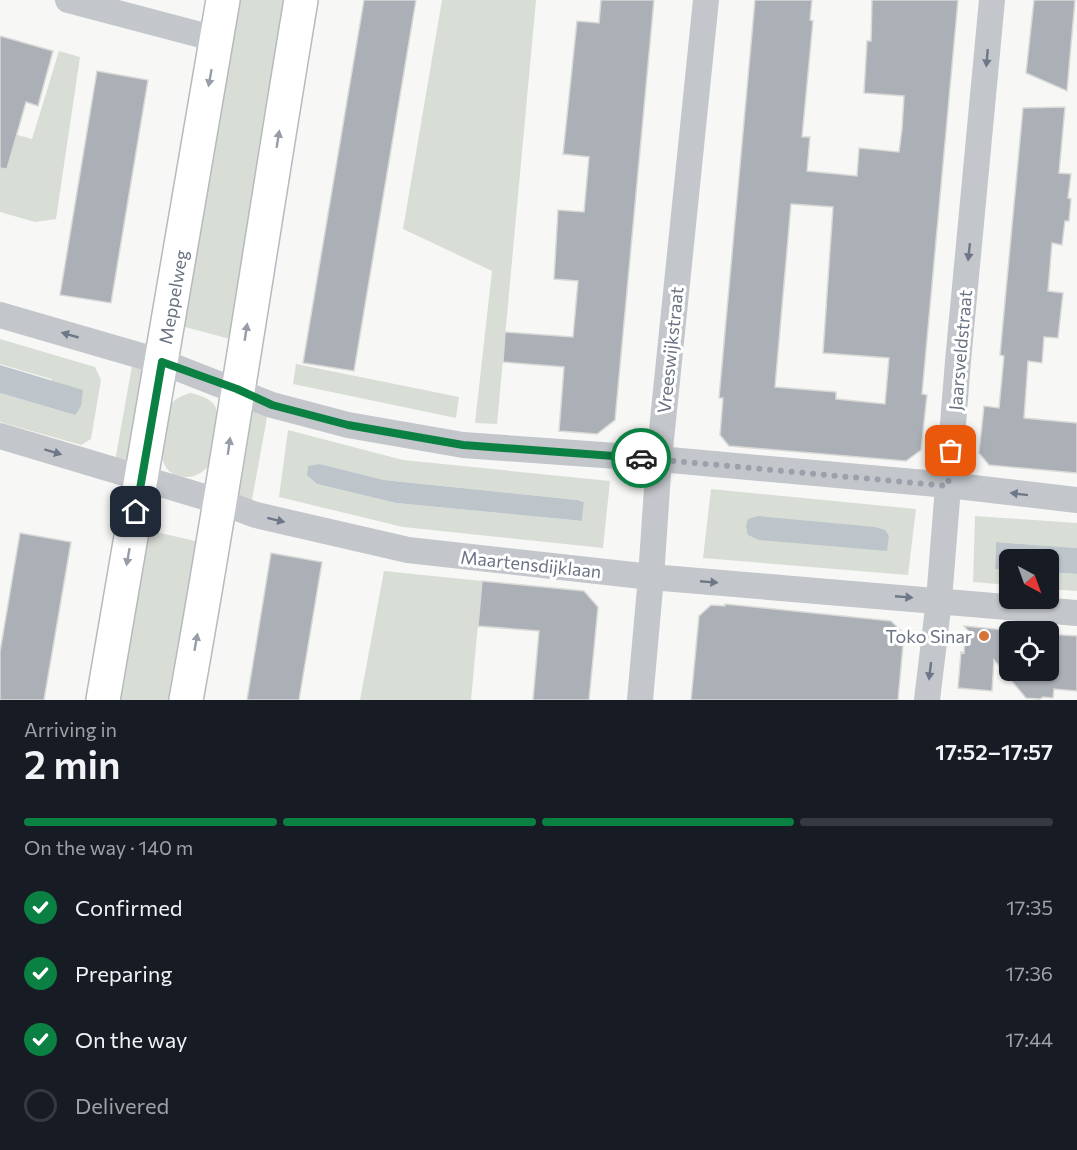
<!DOCTYPE html>
<meta charset="utf-8">
<style>
:root{--surface:#171b24;--page:#242831;--text:#f1f3f6;--muted:#9ea1a6;--line:#363941;--accent:#0b8043}
body{margin:0;font-family:Commissioner,sans-serif;background:var(--page);color:var(--text);height:100vh;display:flex;flex-direction:column;font-size:22px;white-space:nowrap}
*{box-sizing:border-box;margin:0}
p{font-size:20px;color:var(--muted)}
.icon{flex:none;width:33px;height:33px;fill:none;stroke:currentColor;stroke-width:2;stroke-linecap:round;stroke-linejoin:round}
.map{position:relative;height:700px;overflow:hidden}
.drawer{display:flex;flex-direction:column;background:var(--surface);flex:1}
.drawer>*{flex:none}
.needle{width:39px;rotate:139deg}
.buttons{position:absolute;left:999px;top:549px;display:grid;gap:12px}
.buttons a{display:grid;place-items:center;width:60px;height:60px;border-radius:9px;background:var(--surface);box-shadow:0 2px 4px #0004;font-size:30px}
.pin{position:absolute;display:grid;place-items:center;width:51px;height:51px;color:#fff;margin:-26px;border-radius:12px;box-shadow:0 3px 9px #0006}
.courier{position:absolute;display:grid;place-items:center;width:60px;height:60px;margin:-30px;border:4px solid #0b8043;border-radius:50%;background:#fff;color:#222;box-shadow:0 2px 8px #0007}
.overview em{font-style:normal;font-weight:600}
.overview div{display:flex;flex-direction:column-reverse}
.overview{display:flex;align-items:center;justify-content:space-between;height:102px;padding:0 24px}
h1{font-size:39px;font-weight:600;line-height:45px}
.bar{display:grid;grid-template-columns:repeat(4,1fr);gap:9px 6px;align-content:center;height:72px;padding:0 24px}
.bar i{height:8px;border-radius:4px;background:var(--line)}
.bar .active{background:var(--accent)}
.bar p{grid-column:span 4}
ol{padding:0 24px;list-style:none}
li{display:flex;align-items:center;gap:18px;height:66px}
li p{margin-inline-start:auto}
li .icon{padding:6px;border-radius:50%;background:var(--accent);color:#fff;stroke-width:4}
li:last-child{color:var(--muted)}
li i{width:33px;height:33px;border:3px solid var(--line);border-radius:50%}
.map>svg:first-child{display:block}
.green{fill:#d8ded6;fill-rule:evenodd}
.water{fill:#bdc5cb}
.building{fill:#abb0b7;stroke:#d9d9d7;stroke-width:1.5;fill-rule:evenodd}
.lines{fill:none;stroke-linecap:round;stroke-linejoin:round}
.secondary-casing{stroke:#b6b9be;stroke-width:36}
.minor{stroke:#c3c6ca;stroke-width:26}
.secondary{stroke:#fff;stroke-width:33}
.oneway{fill:#6e7787}
.oneway2{fill:#969da8}
.done{stroke:#9ba1ab;stroke-width:6;stroke-dasharray:0 10.8}
.route{stroke:#0b8043;stroke-width:8}
.poi-dot{fill:#d47438;stroke:#fff;stroke-width:2}
.labels{text-anchor:middle;dominant-baseline:central;stroke-width:6;stroke-linejoin:round;paint-order:stroke}
.street-label{font-size:18px;fill:#697383;stroke:#fff}
.poi-label{font-size:18px;fill:#697383;stroke:#fff;text-anchor:end}
</style>
<div class="map">
<svg width="1077" height="700" viewBox="0 0 1077 700">
<rect width="100%" height="100%" fill="#f7f7f5"/>
<path class="green" d="M 238,0 L 290,0 L 241,342 L 174,324 Z
M 442,0 L 536,0 L 497,424 L 475,423 L 492,271 L 403,229 Z
M 59,51 L 80,57 L 56,219 L 35,222 L 0,212 L 0,130 L 32,139 Z
M 0,339 L 95,367 L 101,380 L 91,439 L 81,445 L 0,422 L 0,393 L 75,415 L 51,379 L 0,364 Z
M 296,364 L 459,397 L 456,418 L 293,384 Z
M 132,366 L 143,369 L 148,375 L 132,461 L 115,461 Z
M 191,393 C 200,396 209,397 215,406 C 220,415 215,457 209,465 C 204,472 194,478 185,477 C 155,474 162,447 165,426 C 166,420 166,412 169,407 C 174,399 182,395 191,393 Z
M 250,409 L 268,412 L 251,505 L 236,502 Z
M 288,430 L 403,460 L 610,481 L 603,548 L 403,527 L 279,497 ZM 320,464 L 384,480 L 577,500 L 584,502 L 582,521 L 396,503 L 317,484 L 312,478 Z
M 711,489 L 916,509 L 908,575 L 703,558 Z
M 975,516 L 1077,523 L 1077,548 L 996,542 L 995,568 L 1009,570 L 1009,585 L 973,582 Z
M 151,531 L 200,542 L 171,700 L 118,700 L 139,571 Z
M 384,571 L 482,581 L 471,700 L 360,700 Z
M 1049,572 L 1077,574 L 1077,591 L 1049,589 Z"/>
<path class="water" d="M 0,365 L 83,390 L 81,406 L 75,415 L 0,393 Z
M 320,464 L 384,480 L 577,500 L 584,502 L 582,521 L 396,503 L 317,484 L 307,475 L 308,466 Z
M 758,516 L 875,527 L 885,530 L 889,536 L 887,551 L 759,540 L 748,535 L 746,526 L 748,519 Z
M 996,542 L 1077,548 L 1077,574 L 1049,572 L 1048,560 L 1010,560 L 1009,570 L 995,569 Z"/>
<path class="building" d="M 364,0 L 416,0 L 354,371 L 303,363 Z
M 601,0 L 654,0 L 615,420 L 597,434 L 559,431 L 564,367 L 503,362 L 505,332 L 573,337 L 578,281 L 554,279 L 558,210 L 584,212 L 589,157 L 563,154 L 577,21 L 599,23 Z
M 755,0 L 812,0 L 810,20 L 813,21 L 802,137 L 810,137 L 807,171 L 857,176 L 859,148 L 899,152 L 902,129 L 904,96 L 864,93 L 867,41 L 871,41 L 872,0 L 958,0 L 922,394 L 927,395 L 921,450 L 906,461 L 729,446 L 720,435 L 723,398 L 719,398 ZM 791,204 L 833,207 L 823,353 L 889,358 L 885,404 L 836,399 L 836,392 L 775,387 Z
M 1034,0 L 1075,0 L 1067,91 L 1026,73 Z
M 0,36 L 53,51 L 38,106 L 26,102 L 7,169 L 0,168 Z
M 97,71 L 148,80 L 111,303 L 60,295 Z
M 1065,107 L 1059,173 L 1071,174 L 1068,198 L 1071,199 L 1069,221 L 1065,221 L 1062,245 L 1052,243 L 1048,291 L 1063,293 L 1058,338 L 1044,337 L 1042,363 L 1028,361 L 1024,418 L 1077,423 L 1077,473 L 989,465 L 979,453 L 984,406 L 999,408 L 1004,356 L 1000,355 L 1023,108 Z
M 20,533 L 71,542 L 44,700 L 0,700 L 0,652 Z
M 271,553 L 322,562 L 299,700 L 247,700 Z
M 482,581 L 584,591 L 598,607 L 589,700 L 533,700 L 539,631 L 478,626 Z
M 725,604 L 891,621 L 904,634 L 898,700 L 691,700 L 699,616 L 711,605 L 725,606 Z
M 964,626 L 1027,632 L 1010,632 L 1010,670 L 1048,670 L 1048,634 L 1077,636 L 1077,691 L 1054,689 L 1053,698 L 1043,697 L 1040,699 L 1026,698 L 994,660 L 992,691 L 958,688 L 961,652 L 964,653 L 965,639 L 971,634 Z"/>
<g class="lines">
<g class="secondary-casing">
<path id="secondary" d="M 103,700 L 223,0
M 186,700 C 228,467 262,233 301,0"/>
</g>
<path class="minor" d="M 68,0 L 216,39
M 0,315 L 162,362 L 272,405 L 348,425 L 463,445 L 659,459 L 948,485 L 1077,500
M 0,436 L 221,502 L 256,515 L 408,550 L 651,577 L 1077,613
M 640,700 L 651,577 L 659,459 L 706,0
M 927,700 L 939,600 L 958,361 L 992,0"/>
<use href="#secondary" class="secondary"/>
</g>
<defs><path id="oneway-solid" d="M-6-.8H1V-3.2L6.5 0L1 3.2V.8H-6Z" transform="scale(1.5)"/></defs>
<g class="oneway">
<use href="#oneway-solid" transform="translate(987 58) rotate(95)"/>
<use href="#oneway-solid" transform="translate(969 252) rotate(96)"/>
<use href="#oneway-solid" transform="translate(70 335) rotate(-164)"/>
<use href="#oneway-solid" transform="translate(53 452) rotate(17)"/>
<use href="#oneway-solid" transform="translate(1019 494) rotate(-173)"/>
<use href="#oneway-solid" transform="translate(276 520) rotate(14)"/>
<use href="#oneway-solid" transform="translate(709 582) rotate(5)"/>
<use href="#oneway-solid" transform="translate(904 597) rotate(5)"/>
<use href="#oneway-solid" transform="translate(930 671) rotate(97)"/>
</g>
<g class="oneway2">
<use href="#oneway-solid" transform="translate(210 78) rotate(100)"/>
<use href="#oneway-solid" transform="translate(278 139) rotate(-81)"/>
<use href="#oneway-solid" transform="translate(246 332) rotate(-81)"/>
<use href="#oneway-solid" transform="translate(229 446) rotate(-82)"/>
<use href="#oneway-solid" transform="translate(128 557) rotate(100)"/>
<use href="#oneway-solid" transform="translate(196 642) rotate(-80)"/>
</g>
<g class="lines">
<path class="done" d="M 641,458 L 948,486 L 951,451"/>
<path class="route" d="M 136,512 L 162,362 L 237,389 L 272,405 L 348,425 L 463,445 L 641,458"/>
</g>
<circle class="poi-dot" cx="984" cy="636" r="6"/>
<g class="labels">
<g class="street-label">
<text transform="translate(173 297) rotate(-80)">Meppelweg</text>
<text transform="translate(670 350) rotate(-84)">Vreeswijkstraat</text>
<text transform="translate(960 350) rotate(-85)">Jaarsveldstraat</text>
<text transform="translate(531 564) rotate(6)">Maartensdijklaan</text>
</g>
<g class="poi-label">
<text x="972" y="636">Toko Sinar</text>
</g>
</g>
</svg>
<div class="buttons">
<a><svg class="needle" viewBox="-14 -14 28 28"><path d="M0-13l5 13h-10z" fill="#e53935"/><path d="M0 13l5-13h-10z" fill="#9ea1a6"/></svg></a>
<a><svg class="icon" aria-label="locate" viewBox="0 0 24 24"><circle cx="12" cy="12" r="6"/><path d="M12 2v4M12 18v4M2 12h4M18 12h4"/></svg></a>
</div>
<div class="pin" style="left:951px;top:451px;background:#ea580c"><svg class="icon" aria-label="bag" viewBox="0 0 24 24"><path d="M5 8h14l-1 12H6zM9 8a3 3 0 0 1 6 0"/></svg></div>
<div class="pin" style="left:136px;top:512px;background:#1f2937"><svg class="icon" aria-label="home" viewBox="0 0 24 24"><path d="M3 11l9-7 9 7M6 9v11h12V9"/></svg></div>
<div class="courier" style="left:641px;top:458px"><svg class="icon" aria-label="car" viewBox="0 0 24 24"><path d="M5 17H2v-5l4-1 3-4h7l3 4 3 1v5h-3M9 17h6M6 11h13"/><circle cx="7" cy="17" r="2"/><circle cx="17" cy="17" r="2"/></svg></div>
</div>
<section class="drawer">
<div class="overview"><div><h1>2 min</h1><p>Arriving in</p></div><em>17:52–17:57</em></div>
<div class="bar"><i class="active"></i><i class="active"></i><i class="active"></i><i></i><p>On the way · 140 m</p></div>
<ol>
<li><svg class="icon" aria-label="check" viewBox="0 0 24 24"><path d="M5 12l5 5 9-10"/></svg>Confirmed<p>17:35</p></li>
<li><svg class="icon" aria-label="check" viewBox="0 0 24 24"><path d="M5 12l5 5 9-10"/></svg>Preparing<p>17:36</p></li>
<li><svg class="icon" aria-label="check" viewBox="0 0 24 24"><path d="M5 12l5 5 9-10"/></svg>On the way<p>17:44</p></li>
<li><i></i>Delivered</li>
</ol>
</section>
